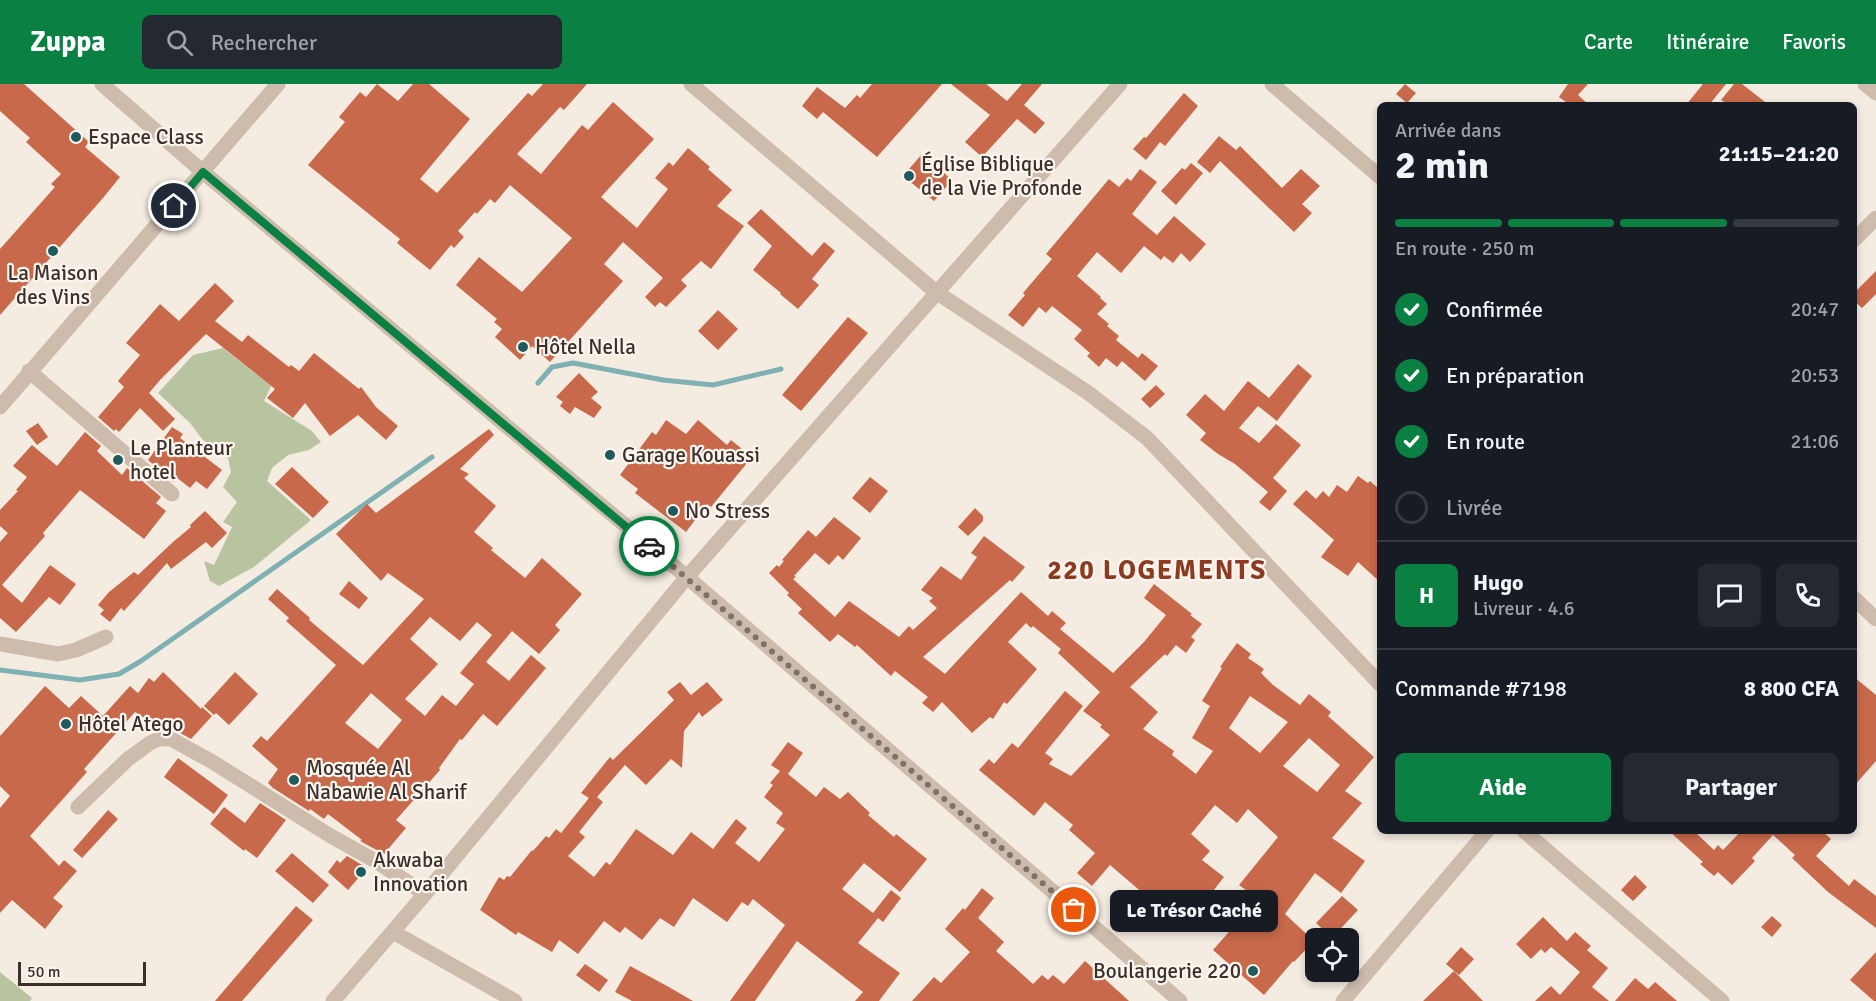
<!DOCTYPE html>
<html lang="fr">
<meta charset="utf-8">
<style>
:root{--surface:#171b24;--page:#242831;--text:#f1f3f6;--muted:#9ea1a6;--line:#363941;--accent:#0b8043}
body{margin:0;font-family:Signika,sans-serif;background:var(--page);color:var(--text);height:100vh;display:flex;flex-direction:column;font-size:22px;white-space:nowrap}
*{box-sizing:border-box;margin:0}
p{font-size:20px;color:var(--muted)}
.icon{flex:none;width:33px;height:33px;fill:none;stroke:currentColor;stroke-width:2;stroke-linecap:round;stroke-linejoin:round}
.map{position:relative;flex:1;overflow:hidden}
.drawer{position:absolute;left:1377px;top:18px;width:480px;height:732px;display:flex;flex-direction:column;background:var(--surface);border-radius:9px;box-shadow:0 3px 9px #0003}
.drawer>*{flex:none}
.fabs{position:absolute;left:1305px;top:844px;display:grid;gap:12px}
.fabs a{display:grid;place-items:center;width:54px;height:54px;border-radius:9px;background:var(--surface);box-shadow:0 3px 9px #0003;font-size:30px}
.scale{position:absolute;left:18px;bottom:15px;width:128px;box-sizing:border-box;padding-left:6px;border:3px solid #3b302b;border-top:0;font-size:16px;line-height:21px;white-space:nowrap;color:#3b302b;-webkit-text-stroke:4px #fbf5ee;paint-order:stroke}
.pin{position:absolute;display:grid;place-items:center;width:51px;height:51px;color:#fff;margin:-26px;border:3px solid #fff;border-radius:50%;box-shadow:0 2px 6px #0007}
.courier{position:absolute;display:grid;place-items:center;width:60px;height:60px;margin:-30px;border:4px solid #0b8043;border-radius:50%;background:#fff;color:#222;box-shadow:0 2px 8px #0007}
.bubble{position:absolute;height:42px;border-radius:9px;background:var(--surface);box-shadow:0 3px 9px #0003;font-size:20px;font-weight:700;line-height:42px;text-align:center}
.head em{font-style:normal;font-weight:700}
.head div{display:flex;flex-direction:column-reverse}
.head{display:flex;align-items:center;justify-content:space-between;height:102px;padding:0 18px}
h1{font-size:39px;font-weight:700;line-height:45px}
.bar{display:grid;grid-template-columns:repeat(4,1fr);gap:9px 6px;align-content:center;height:72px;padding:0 18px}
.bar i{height:8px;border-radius:4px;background:var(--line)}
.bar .on{background:var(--accent)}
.bar p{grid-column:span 4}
.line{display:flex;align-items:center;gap:15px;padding:0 18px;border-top:2px solid var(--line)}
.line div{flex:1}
.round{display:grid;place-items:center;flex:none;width:63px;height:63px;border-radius:9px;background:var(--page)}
ol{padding:0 18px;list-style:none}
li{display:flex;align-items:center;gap:18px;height:66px}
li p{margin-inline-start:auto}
li .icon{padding:6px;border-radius:50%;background:var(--accent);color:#fff;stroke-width:4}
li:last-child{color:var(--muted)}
li i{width:33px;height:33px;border:3px solid var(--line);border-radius:50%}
.action{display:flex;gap:12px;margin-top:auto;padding:12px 18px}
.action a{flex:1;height:69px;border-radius:9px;background:var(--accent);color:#fff;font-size:24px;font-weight:700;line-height:69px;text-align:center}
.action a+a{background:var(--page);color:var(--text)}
header{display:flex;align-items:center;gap:36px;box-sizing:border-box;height:84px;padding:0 30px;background:var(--accent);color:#fff}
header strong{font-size:28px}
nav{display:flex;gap:33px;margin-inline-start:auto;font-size:21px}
.search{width:420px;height:54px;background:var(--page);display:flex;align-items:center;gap:15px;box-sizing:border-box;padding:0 21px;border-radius:9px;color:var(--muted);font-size:22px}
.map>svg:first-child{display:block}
.green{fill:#b8c4a0}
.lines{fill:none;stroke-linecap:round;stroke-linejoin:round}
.stream{stroke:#7fb0b2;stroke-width:5}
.building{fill:#c8694b;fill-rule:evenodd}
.minor{stroke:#cdbbac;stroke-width:15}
.done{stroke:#7c716b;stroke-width:6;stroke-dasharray:0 10.8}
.route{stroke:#0b8043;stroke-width:8}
.poi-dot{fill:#1f5a5e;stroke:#fbf5ee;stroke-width:2}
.labels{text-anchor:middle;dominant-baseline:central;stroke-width:4.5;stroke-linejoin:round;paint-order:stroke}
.poi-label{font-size:21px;fill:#3b302b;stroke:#fbf5ee;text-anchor:start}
.district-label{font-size:27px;font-weight:bold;letter-spacing:1.5px;fill:#8c3b22;stroke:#fbf5ee}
</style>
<header>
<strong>Zuppa</strong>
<div class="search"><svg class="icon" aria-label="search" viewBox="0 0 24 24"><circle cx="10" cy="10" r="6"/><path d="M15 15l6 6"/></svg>Rechercher</div>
<nav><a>Carte</a><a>Itinéraire</a><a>Favoris</a></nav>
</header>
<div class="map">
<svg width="1876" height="917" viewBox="0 0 1876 917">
<rect width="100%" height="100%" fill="#f4ebe1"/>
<path class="green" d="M 223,264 L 271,302 L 264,317 L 312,347 L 321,358 L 309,366 L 288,371 L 272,384 L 267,397 L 311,436 L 254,483 L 219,502 L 210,497 L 204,477 L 214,481 L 232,443 L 223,438 L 237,418 L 223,403 L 231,388 L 228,374 L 203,356 L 190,339 L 158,309 L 193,271 Z
M 0,888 L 32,914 L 30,917 L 0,917 Z"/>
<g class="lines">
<path class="stream" d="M 538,299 L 552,283 L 573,279 L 663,296 L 713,301 L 781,285
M 0,586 L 80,596 L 119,590 L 141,577 L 432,373"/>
</g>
<path class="building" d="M 0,0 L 24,0 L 89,58 L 85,63 L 120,93 L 103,114 L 0,231 L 0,165 L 55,103 L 51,100 L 61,90 L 26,58 L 30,54 L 0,27 Z
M 377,0 L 398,17 L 413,0 L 429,0 L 470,35 L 420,95 L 437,109 L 528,9 L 532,12 L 543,0 L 587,0 L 564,26 L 560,23 L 517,70 L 541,90 L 582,41 L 588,46 L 613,18 L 654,55 L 601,113 L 637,144 L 668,105 L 655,94 L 669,78 L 673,82 L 688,64 L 710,83 L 708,85 L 732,106 L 717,122 L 744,142 L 711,185 L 701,177 L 681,196 L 687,202 L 666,223 L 660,218 L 655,223 L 645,213 L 663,194 L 623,158 L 604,180 L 623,197 L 550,278 L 532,262 L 520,276 L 495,253 L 502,245 L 494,238 L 497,235 L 456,201 L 479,173 L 522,208 L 572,154 L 510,101 L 495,119 L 490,115 L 477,130 L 475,128 L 458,147 L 464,153 L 454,164 L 451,161 L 430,186 L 397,159 L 400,155 L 308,81 L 345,38 L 339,33 L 360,8 L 366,13 Z
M 872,0 L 942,0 L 877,73 L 823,28 L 817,35 L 802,22 L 817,3 L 845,24 L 857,11 L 860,14 Z
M 951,0 L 986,0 L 1007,17 L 1022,0 L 1042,0 L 1024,21 L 1045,39 L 1035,50 L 1017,35 L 982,73 L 965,58 L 990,31 Z
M 1405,0 L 1416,9 L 1407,19 L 1396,10 Z
M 1568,0 L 1588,0 L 1578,11 L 1589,21 L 1570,21 L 1559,13 Z
M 1703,0 L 1726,0 L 1709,21 L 1686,21 Z
M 1734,0 L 1742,0 L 1769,21 L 1729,21 L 1721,16 Z
M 1184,9 L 1198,22 L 1165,62 L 1160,58 L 1146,76 L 1133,65 L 1144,53 L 1146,54 Z
M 1219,52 L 1236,66 L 1240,62 L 1282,104 L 1301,85 L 1320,102 L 1302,120 L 1312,129 L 1294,148 L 1220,77 L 1210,89 L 1197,78 Z
M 922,70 L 952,96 L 934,117 L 903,92 Z
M 1191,79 L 1203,89 L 1176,121 L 1161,107 L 1182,84 L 1185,86 Z
M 1140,85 L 1157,98 L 1132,130 L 1157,151 L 1174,132 L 1206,160 L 1190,178 L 1181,169 L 1173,179 L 1164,172 L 1161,176 L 1144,162 L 1121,189 L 1097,168 L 1077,192 L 1101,213 L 1100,214 L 1107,220 L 1097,230 L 1109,240 L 1107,242 L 1119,252 L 1116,256 L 1138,274 L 1142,269 L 1158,282 L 1145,297 L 1122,277 L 1117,283 L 1106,274 L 1099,283 L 1087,272 L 1090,269 L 1074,255 L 1082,246 L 1052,222 L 1046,229 L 1039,223 L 1023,243 L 1008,231 L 1025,211 L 1023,209 L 1052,175 L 1046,170 L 1109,95 L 1119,103 L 1127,94 L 1131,97 Z
M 761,125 L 812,172 L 824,158 L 835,167 L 812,195 L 819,201 L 798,225 L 780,210 L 781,209 L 753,186 L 772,162 L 747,139 Z
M 1876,187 L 1876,210 L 1862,224 L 1854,217 L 1854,209 Z
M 215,199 L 234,217 L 215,237 L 242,258 L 248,251 L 289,283 L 291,281 L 299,287 L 314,269 L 359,305 L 361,303 L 376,323 L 398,342 L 386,356 L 358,331 L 330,352 L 305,319 L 293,334 L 267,314 L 275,305 L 206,250 L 161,295 L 149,309 L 175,335 L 163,347 L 140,324 L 119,348 L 116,345 L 114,347 L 98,333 L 124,303 L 118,297 L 140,271 L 126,259 L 160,220 L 179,237 Z
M 718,226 L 738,245 L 718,266 L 698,247 Z
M 848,233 L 868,249 L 801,327 L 782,311 Z
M 1298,280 L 1312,292 L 1277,337 L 1258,322 L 1239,344 L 1259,359 L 1276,340 L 1301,361 L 1273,394 L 1287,407 L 1270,427 L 1259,418 L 1268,408 L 1235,380 L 1218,370 L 1200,356 L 1206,349 L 1186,331 L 1205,310 L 1224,327 L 1248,297 L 1269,314 Z
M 579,289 L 598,308 L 591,314 L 602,323 L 594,334 L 575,323 L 570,330 L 560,322 L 563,318 L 556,313 Z
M 1156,301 L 1165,310 L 1150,324 L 1141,315 Z
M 666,336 L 686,350 L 698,336 L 727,361 L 731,356 L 752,373 L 711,423 L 707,420 L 686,448 L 635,409 L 638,405 L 620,391 L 652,348 L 656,351 Z
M 38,339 L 48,353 L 37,361 L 26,347 Z
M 172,343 L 183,350 L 180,354 L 222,386 L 207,405 L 196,397 L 190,404 L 176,393 L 173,398 L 148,376 Z
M 489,345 L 494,351 L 460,385 L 469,390 L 464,394 L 496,422 L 474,448 L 493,464 L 491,466 L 525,494 L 542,474 L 582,510 L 555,541 L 560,546 L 539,570 L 512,547 L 486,578 L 509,597 L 531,571 L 546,584 L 497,642 L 483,630 L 462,656 L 460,655 L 439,684 L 440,686 L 396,736 L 406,744 L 384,770 L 360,757 L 362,756 L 328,730 L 324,735 L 310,725 L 309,727 L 273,704 L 268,699 L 278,685 L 252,662 L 261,652 L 267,657 L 336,581 L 286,537 L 289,534 L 268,515 L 277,505 L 310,534 L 309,536 L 363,581 L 424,515 L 388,489 L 381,497 L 336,450 L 367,420 L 376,429 ZM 430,533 L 460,557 L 477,538 L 492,551 L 460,589 L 474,600 L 456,622 L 442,611 L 425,632 L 405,615 L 438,580 L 410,555 ZM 371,609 L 402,636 L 378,665 L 345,639 Z
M 85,348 L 101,362 L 97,367 L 122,391 L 127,384 L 161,413 L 156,419 L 166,427 L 144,455 L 80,406 L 43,449 L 45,452 L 2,501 L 22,519 L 50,481 L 76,500 L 60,521 L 49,513 L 16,548 L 0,534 L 0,458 L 8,449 L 0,442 L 0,426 L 18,407 L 16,406 L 27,393 L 13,382 L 32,361 L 57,382 Z
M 292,383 L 329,418 L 313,434 L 275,400 Z
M 1358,392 L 1368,399 L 1370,397 L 1380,406 L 1380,498 L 1358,478 L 1348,492 L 1321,473 L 1334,456 L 1293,420 L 1306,406 L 1316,415 L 1323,407 L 1329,413 L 1337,401 L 1347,408 Z
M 870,393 L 888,407 L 870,429 L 852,414 Z
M 975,424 L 983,432 L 983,437 L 968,452 L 958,443 Z
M 205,427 L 227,449 L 212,464 L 206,458 L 171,485 L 167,479 L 124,527 L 121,524 L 110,538 L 100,530 L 104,526 L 98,521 L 109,508 L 134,488 L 138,491 L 173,458 L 191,443 L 190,441 Z
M 834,433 L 861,454 L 843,476 L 838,471 L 829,481 L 815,469 L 794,492 L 796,493 L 793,495 L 835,533 L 849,517 L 899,553 L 909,542 L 913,546 L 937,524 L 929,517 L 933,514 L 921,506 L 941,482 L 961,496 L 977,473 L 971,469 L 984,452 L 1025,483 L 1012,498 L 1010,496 L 923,573 L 945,590 L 1021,508 L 1048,532 L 1052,527 L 1066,539 L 1060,545 L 1113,589 L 1144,558 L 1166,531 L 1144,514 L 1154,500 L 1192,530 L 1190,531 L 1202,540 L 1191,553 L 1195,556 L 1186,569 L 1176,561 L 1167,572 L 1165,570 L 1130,603 L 1158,628 L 1143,645 L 1174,667 L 1172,671 L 1196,690 L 1213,667 L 1192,654 L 1210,622 L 1202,617 L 1222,584 L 1220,583 L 1237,559 L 1251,570 L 1248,574 L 1264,585 L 1261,589 L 1273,601 L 1300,621 L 1309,610 L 1331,628 L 1328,632 L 1374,673 L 1345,707 L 1362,719 L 1332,754 L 1365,777 L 1341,809 L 1315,789 L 1285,830 L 1314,857 L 1294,878 L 1293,877 L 1264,911 L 1213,866 L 1258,815 L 1239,801 L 1278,753 L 1248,725 L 1237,739 L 1215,721 L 1191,750 L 1210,767 L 1202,776 L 1224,793 L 1210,811 L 1208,809 L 1190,831 L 1180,823 L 1172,834 L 1110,781 L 1092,802 L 1077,789 L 1095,769 L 1069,746 L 1073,741 L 1045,718 L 1034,732 L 979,686 L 989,675 L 994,680 L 1012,659 L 1018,664 L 1065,607 L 1083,622 L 1045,669 L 1053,675 L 1049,680 L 1071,692 L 1110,651 L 1100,643 L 1102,641 L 1083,627 L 1100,608 L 1058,569 L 1061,565 L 1033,542 L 1031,544 L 1026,539 L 1008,558 L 1037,585 L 1007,620 L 1004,618 L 993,635 L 990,633 L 972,649 L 942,618 L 933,628 L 922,619 L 928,613 L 895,587 L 891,592 L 857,561 L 855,563 L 838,550 L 830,558 L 798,529 L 802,525 L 787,511 L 789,509 L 769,489 L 777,481 L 779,483 L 784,477 L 782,476 L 808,446 L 816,453 ZM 1250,612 L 1288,638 L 1260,669 L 1229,644 ZM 1309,654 L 1340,681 L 1317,708 L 1283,682 Z
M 349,497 L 368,514 L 359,525 L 339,510 Z
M 163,588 L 201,625 L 202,623 L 212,632 L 191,655 L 175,646 L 162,645 L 135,628 L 84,685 L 87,688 L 30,752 L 59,782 L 64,776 L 77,787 L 53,814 L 63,822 L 45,845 L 12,816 L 0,829 L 0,724 L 10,712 L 0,702 L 0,652 L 45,602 L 69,624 L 81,612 L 103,632 L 130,602 L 138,609 L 149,594 L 154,598 Z
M 235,588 L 258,610 L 229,641 L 216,629 L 214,631 L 204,622 Z
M 1854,593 L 1876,611 L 1876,677 L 1854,702 Z
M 680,598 L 691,611 L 707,598 L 723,616 L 702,633 L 699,628 L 684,647 L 682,684 L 671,675 L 646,701 L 625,681 L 597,713 L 603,718 L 579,748 L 585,753 L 568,772 L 594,793 L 606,778 L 610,781 L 636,745 L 673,771 L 691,748 L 713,765 L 736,735 L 747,744 L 735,759 L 759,778 L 785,745 L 776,739 L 783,729 L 764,713 L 773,701 L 770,699 L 780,687 L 771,681 L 788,658 L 803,669 L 788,690 L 816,713 L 824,703 L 840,715 L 848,708 L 870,729 L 868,731 L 894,753 L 896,750 L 927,775 L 900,808 L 864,779 L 842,805 L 873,829 L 891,806 L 901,814 L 883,838 L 878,834 L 858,859 L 900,889 L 879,917 L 855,917 L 863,908 L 797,857 L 755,917 L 730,917 L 785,841 L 753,815 L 748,822 L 742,818 L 727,838 L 693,814 L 674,843 L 660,834 L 642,856 L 625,843 L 620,849 L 604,837 L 578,870 L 559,856 L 552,868 L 518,848 L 516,851 L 480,826 L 499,793 L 504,796 L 507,792 L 510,793 L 532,766 L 533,767 L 546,752 L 549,754 L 556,745 L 561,749 L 589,714 L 581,709 L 610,673 L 613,676 L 674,616 L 667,608 Z
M 178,674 L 228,711 L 214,730 L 164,693 Z
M 260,719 L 286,736 L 257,774 L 245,765 L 244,767 L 210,740 L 224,723 L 245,739 Z
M 108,726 L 118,735 L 82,774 L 73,766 Z
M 1669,747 L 1694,747 L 1714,766 L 1718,761 L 1723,766 L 1741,747 L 1822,747 L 1831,755 L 1816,772 L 1849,802 L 1854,795 L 1876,812 L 1876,844 L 1828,808 L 1792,774 L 1795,771 L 1773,751 L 1752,774 L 1755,777 L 1732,801 L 1718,788 L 1714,792 L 1700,780 L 1703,778 Z
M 292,769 L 329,801 L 313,819 L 275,787 Z
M 347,772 L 367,784 L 348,806 L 328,788 L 337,776 L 340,779 Z
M 1635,791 L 1647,803 L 1633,817 L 1621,806 Z
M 982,804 L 994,814 L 978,834 L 1004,858 L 996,867 L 1033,900 L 1042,891 L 1048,896 L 1053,891 L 1064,900 L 1085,877 L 1129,917 L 912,917 L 934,893 L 941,899 L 970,868 L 945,845 L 963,824 L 965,826 Z
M 1342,812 L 1358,826 L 1332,854 L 1316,839 Z
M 296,822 L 313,836 L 242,917 L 215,917 Z
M 1772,832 L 1782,841 L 1772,853 L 1761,843 Z
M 1543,833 L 1567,857 L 1575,848 L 1591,862 L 1587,866 L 1608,884 L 1592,903 L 1609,917 L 1535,917 L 1551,902 L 1560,911 L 1580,888 L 1551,863 L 1545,869 L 1541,865 L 1531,875 L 1516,860 Z
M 1461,863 L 1474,875 L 1459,891 L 1446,880 Z
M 1876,868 L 1876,917 L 1874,917 L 1850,896 Z
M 585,880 L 608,896 L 599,908 L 576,891 Z
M 630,882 L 667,902 L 693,917 L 632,917 L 615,908 Z
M 1454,887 L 1483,917 L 1423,917 Z
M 1635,894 L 1648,905 L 1655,898 L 1677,917 L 1615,917 Z"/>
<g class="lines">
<path class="minor" d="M 102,0 L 203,88 L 687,493 L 1180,917
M 691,0 L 936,208 L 1087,308 L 1147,354 L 1380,600
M 1272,0 L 1380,93
M 1865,0 L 1876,9
M 1854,156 L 1876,134
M 29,287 L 172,410
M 0,323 L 278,0
M 1854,514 L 1876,535
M 0,560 L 58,570 L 76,566 L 106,553
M 78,723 L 128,675 L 150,659 L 159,655 L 171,655 L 211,677 L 329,751 L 379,779 L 425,810
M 1524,747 L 1722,917
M 393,848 L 515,917
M 333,917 L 425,810 L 687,493 L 1120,0
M 1343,917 L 1487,747"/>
</g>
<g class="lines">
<path class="done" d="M 649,462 L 1074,826"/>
<path class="route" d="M 174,122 L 203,88 L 649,462"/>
</g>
<g class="poi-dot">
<circle cx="76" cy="53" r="6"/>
<circle cx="909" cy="92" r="6"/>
<circle cx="53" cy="167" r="6"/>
<circle cx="523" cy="263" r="6"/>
<circle cx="610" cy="371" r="6"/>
<circle cx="118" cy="376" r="6"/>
<circle cx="673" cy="427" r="6"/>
<circle cx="66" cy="640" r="6"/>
<circle cx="294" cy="696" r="6"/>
<circle cx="361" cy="788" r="6"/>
<circle cx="1253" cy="887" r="6"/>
</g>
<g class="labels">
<g class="poi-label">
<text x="88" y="53">Espace Class</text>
<text x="921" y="80">Église Biblique<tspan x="921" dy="24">de la Vie Profonde</tspan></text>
<text x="53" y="189" text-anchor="middle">La Maison<tspan x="53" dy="24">des Vins</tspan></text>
<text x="535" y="263">Hôtel Nella</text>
<text x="130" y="364">Le Planteur<tspan x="130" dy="24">hotel</tspan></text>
<text x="622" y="371">Garage Kouassi</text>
<text x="685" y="427">No Stress</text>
<text x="78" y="640">Hôtel Atego</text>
<text x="306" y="684">Mosquée Al<tspan x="306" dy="24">Nabawie Al Sharif</tspan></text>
<text x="373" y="776">Akwaba<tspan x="373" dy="24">Innovation</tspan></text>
<text x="1241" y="887" text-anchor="end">Boulangerie 220</text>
</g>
<g class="district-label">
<text x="1157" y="486">220 LOGEMENTS</text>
</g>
</g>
</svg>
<div class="fabs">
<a><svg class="icon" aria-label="locate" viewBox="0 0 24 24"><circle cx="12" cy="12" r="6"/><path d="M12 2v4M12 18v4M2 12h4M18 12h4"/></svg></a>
</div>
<div class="scale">50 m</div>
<div class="pin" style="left:1074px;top:826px;background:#ea580c"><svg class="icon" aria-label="bag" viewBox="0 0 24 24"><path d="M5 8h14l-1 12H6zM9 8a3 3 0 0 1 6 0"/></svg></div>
<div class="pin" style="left:174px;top:122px;background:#1f2937"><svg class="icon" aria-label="home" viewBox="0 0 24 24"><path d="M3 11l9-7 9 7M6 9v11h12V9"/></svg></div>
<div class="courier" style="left:649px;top:462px"><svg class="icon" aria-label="car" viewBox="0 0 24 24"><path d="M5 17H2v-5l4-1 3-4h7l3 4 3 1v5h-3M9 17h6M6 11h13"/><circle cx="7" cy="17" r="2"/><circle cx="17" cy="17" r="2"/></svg></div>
<div class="bubble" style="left:1110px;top:806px;width:168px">Le Trésor Caché</div>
<section class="drawer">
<div class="head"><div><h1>2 min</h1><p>Arrivée dans</p></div><em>21:15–21:20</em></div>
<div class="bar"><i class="on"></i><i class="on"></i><i class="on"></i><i></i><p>En route · 250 m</p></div>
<ol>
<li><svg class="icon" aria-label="check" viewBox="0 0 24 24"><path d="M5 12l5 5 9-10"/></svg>Confirmée<p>20:47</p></li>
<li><svg class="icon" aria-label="check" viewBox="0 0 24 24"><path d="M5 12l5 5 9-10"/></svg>En préparation<p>20:53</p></li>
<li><svg class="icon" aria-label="check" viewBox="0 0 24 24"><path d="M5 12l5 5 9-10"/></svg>En route<p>21:06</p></li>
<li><i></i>Livrée</li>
</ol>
<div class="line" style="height:108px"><b class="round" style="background:var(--accent);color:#fff">H</b><div><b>Hugo</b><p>Livreur · 4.6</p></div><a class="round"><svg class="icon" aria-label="chat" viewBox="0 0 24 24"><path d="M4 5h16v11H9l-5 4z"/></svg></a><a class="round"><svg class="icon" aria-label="phone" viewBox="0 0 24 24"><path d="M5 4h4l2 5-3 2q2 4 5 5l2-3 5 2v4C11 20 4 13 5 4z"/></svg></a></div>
<div class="line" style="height:78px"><div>Commande #7198</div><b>8 800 CFA</b></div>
<div class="action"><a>Aide</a><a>Partager</a></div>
</section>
</div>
